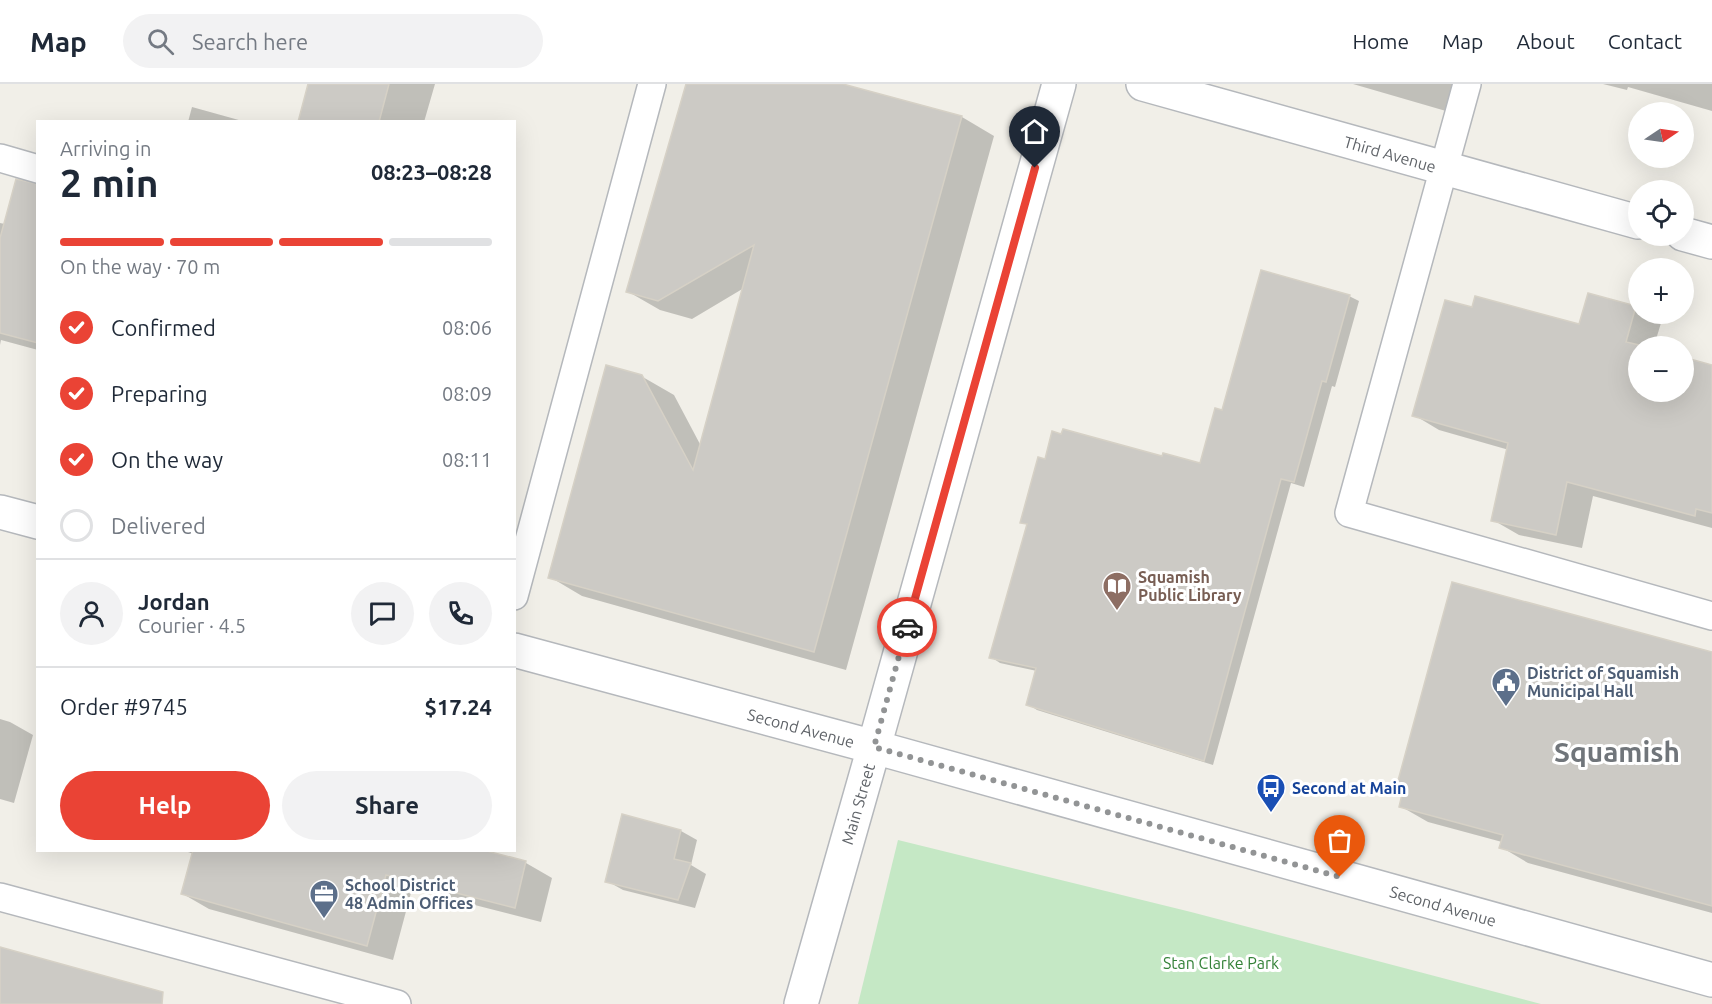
<!DOCTYPE html>
<meta charset="utf-8">
<style>
:root{--surface:#fff;--page:#f2f2f3;--text:#1f2937;--muted:#747a83;--line:#e0e1e3;--accent:#ea4335}
body{margin:0;font-family:Ubuntu,sans-serif;background:var(--page);color:var(--text);height:100vh;display:flex;flex-direction:column;font-size:22px;white-space:nowrap}
*{box-sizing:border-box;margin:0}
p{font-size:20px;color:var(--muted)}
.icon{flex:none;width:33px;height:33px;fill:none;stroke:currentColor;stroke-width:2;stroke-linecap:round;stroke-linejoin:round}
.map{position:relative;flex:1;overflow:hidden}
.details{position:absolute;left:36px;top:36px;width:480px;height:732px;display:flex;flex-direction:column;background:var(--surface);border-radius:0px;box-shadow:0 6px 24px #0002}
.details>*{flex:none}
.needle{width:39px;rotate:77deg}
.buttons{position:absolute;left:1628px;top:18px;display:grid;gap:12px}
.buttons a{display:grid;place-items:center;width:66px;height:66px;border-radius:50%;background:var(--surface);box-shadow:0 6px 24px #0002;font-size:30px}
.pin{position:absolute;display:grid;place-items:center;width:51px;height:51px;color:#fff;margin:-62px -26px;border-radius:50% 50% 50% 0;rotate:-45deg;box-shadow:0 0 6px #0007}
.pin .icon{rotate:45deg}
.courier{position:absolute;display:grid;place-items:center;width:60px;height:60px;margin:-30px;border:4px solid #ea4335;border-radius:50%;background:#fff;color:#222;box-shadow:0 2px 8px #0007}
.headline em{font-style:normal;font-weight:700}
.headline div{display:flex;flex-direction:column-reverse}
.headline{display:flex;align-items:center;justify-content:space-between;height:102px;padding:0 24px}
h1{font-size:39px;font-weight:700;line-height:45px}
.bar{display:grid;grid-template-columns:repeat(4,1fr);gap:9px 6px;align-content:center;height:72px;padding:0 24px}
.bar i{height:8px;border-radius:4px;background:var(--line)}
.bar .current{background:var(--accent)}
.bar p{grid-column:span 4}
.line{display:flex;align-items:center;gap:15px;padding:0 24px;border-top:2px solid var(--line)}
.line div{flex:1}
.round{display:grid;place-items:center;flex:none;width:63px;height:63px;border-radius:32px;background:var(--page)}
ol{padding:0 24px;list-style:none}
li{display:flex;align-items:center;gap:18px;height:66px}
li p{margin-inline-start:auto}
li .icon{padding:6px;border-radius:50%;background:var(--accent);color:#fff;stroke-width:4}
li:last-child{color:var(--muted)}
li i{width:33px;height:33px;border:3px solid var(--line);border-radius:50%}
.action{display:flex;gap:12px;margin-top:auto;padding:12px 24px}
.action a{flex:1;height:69px;border-radius:36px;background:var(--accent);color:#fff;font-size:24px;font-weight:700;line-height:69px;text-align:center}
.action a+a{background:var(--page);color:var(--text)}
header{display:flex;align-items:center;gap:36px;box-sizing:border-box;height:84px;padding:0 30px;background:var(--surface);border-bottom:2px solid var(--line)}
header strong{font-size:28px}
nav{display:flex;gap:33px;margin-inline-start:auto;font-size:21px}
.search{width:420px;height:54px;background:var(--page);display:flex;align-items:center;gap:15px;box-sizing:border-box;padding:0 21px;border-radius:33px;color:var(--muted);font-size:22px}
.map>svg:first-child{display:block}
.green{fill:#c5e8c5}
.shadow{fill:#0003}
.building{fill:#cccac5;stroke:#d6d1c6;stroke-width:1.5}
.lines{fill:none;stroke-linecap:round;stroke-linejoin:round}
.service-casing{stroke:#b5b8bc;stroke-width:30}
.minor-casing{stroke:#b5b8bc;stroke-width:36}
.tertiary-casing{stroke:#b5b8bc;stroke-width:36}
.service{stroke:#fff;stroke-width:27}
.minor{stroke:#fff;stroke-width:33}
.tertiary{stroke:#fff;stroke-width:33}
.done{stroke:#929495;stroke-width:6;stroke-dasharray:0 10.8}
.route{stroke:#ea4335;stroke-width:8}
.labels{text-anchor:middle;dominant-baseline:central;stroke-width:6;stroke-linejoin:round;paint-order:stroke}
.street-label{font-size:16px;fill:#5f6368;stroke:#fff}
.education-label{font-size:16px;font-weight:bold;fill:#785e54;stroke:#fff;text-anchor:start}
.service-label{font-size:16px;font-weight:bold;fill:#4e5e75;stroke:#fff;text-anchor:start}
.transit-label{font-size:16px;font-weight:bold;fill:#164399;stroke:#fff;text-anchor:start}
.park-label{font-size:16px;fill:#348238;stroke:#fff}
.town-label{font-size:28px;font-weight:bold;fill:#70757a;stroke:#fff}
</style>
<header>
<strong>Map</strong>
<div class="search"><svg class="icon" aria-label="search" viewBox="0 0 24 24"><circle cx="10" cy="10" r="6"/><path d="M15 15l6 6"/></svg>Search here</div>
<nav><a>Home</a><a>Map</a><a>About</a><a>Contact</a></nav>
</header>
<div class="map">
<svg width="1712" height="920" viewBox="0 0 1712 920">
<rect width="100%" height="100%" fill="#f1efe8"/>
<path class="green" d="M 898,756 L 1191,828 L 1541,920 L 858,920 Z"/>
<path class="shadow" d="M 310,0 L 435,0 L 424,38 L 299,38 Z
M 687,0 L 837,0 L 962,33 L 994,52 L 846,586 L 582,512 L 550,493 L 641,292 L 674,311 L 701,362 L 744,204 L 692,235 L 660,226 L 627,207 Z
M 1353,0 L 1480,0 L 1470,34 Z
M 1603,0 L 1712,0 L 1712,27 L 1628,3 L 1627,6 Z
M 192,23 L 246,38 L 188,38 Z
M 38,102 L 38,266 L 1,256 L 0,261 L 0,139 L 5,140 Z
M 1349,212 L 1359,217 L 1335,303 L 1332,302 L 1304,403 L 1291,399 L 1213,681 L 1037,626 L 1028,620 L 1037,587 L 1000,579 L 991,573 L 1028,441 L 1021,438 L 1046,377 L 1163,374 L 1201,380 L 1223,328 Z
M 1635,224 L 1638,226 L 1638,230 L 1645,230 L 1661,239 L 1654,262 L 1638,262 L 1638,308 L 1683,308 L 1683,275 L 1712,283 L 1712,444 L 1593,412 L 1582,464 L 1519,451 L 1493,436 L 1509,366 L 1439,346 L 1414,331 L 1473,225 L 1580,242 Z
M 1712,570 L 1712,829 L 1528,779 L 1501,763 L 1502,758 L 1428,738 L 1400,722 L 1404,707 L 1398,703 Z
M 0,635 L 10,638 L 33,651 L 14,719 L 0,715 Z
M 623,732 L 681,747 L 697,756 L 691,781 L 706,790 L 695,824 L 623,806 L 607,797 Z
M 182,766 L 477,766 L 526,779 L 552,794 L 541,838 L 412,805 L 393,876 L 209,825 L 183,810 L 194,770 Z"/>
<path class="building" d="M 308,0 L 389,0 L 379,38 L 298,38 Z
M 686,0 L 843,0 L 962,32 L 814,568 L 548,494 L 606,281 L 642,291 L 693,386 L 754,161 L 658,217 L 626,208 Z
M 16,95 L 38,100 L 38,259 L 0,249 L 0,154 Z
M 1261,186 L 1350,211 L 1326,298 L 1322,297 L 1294,398 L 1281,395 L 1204,677 L 1026,621 L 1036,584 L 989,574 L 1027,440 L 1020,439 L 1038,373 L 1045,375 L 1052,347 L 1061,350 L 1063,345 L 1162,372 L 1163,369 L 1200,379 L 1215,324 L 1222,326 Z
M 1588,209 L 1636,222 L 1626,258 L 1644,262 L 1638,262 L 1638,308 L 1683,308 L 1683,273 L 1712,281 L 1712,429 L 1696,425 L 1695,432 L 1567,398 L 1556,451 L 1491,437 L 1508,359 L 1412,332 L 1445,216 L 1472,223 L 1475,212 L 1579,240 Z
M 1452,498 L 1712,568 L 1712,822 L 1499,764 L 1503,751 L 1399,723 L 1403,706 L 1396,704 Z
M 622,730 L 681,746 L 674,775 L 691,779 L 678,816 L 605,798 Z
M 193,766 L 483,766 L 526,777 L 515,824 L 386,791 L 367,862 L 181,810 Z
M 0,863 L 163,908 L 162,920 L 0,920 Z"/>
<g class="lines">
<g class="service-casing">
<path id="service" d="M 1467,0 L 1349,429 L 1712,532
M 0,74 L 38,85
M 514,512 L 652,0
M 0,813 L 397,920"/>
</g>
<g class="minor-casing">
<path id="minor" d="M 1143,0 L 1638,138
M 1683,150 L 1712,158
M 0,428 L 38,438
M 514,566 L 874,663 L 1059,0"/>
</g>
<g class="tertiary-casing">
<path id="tertiary" d="M 801,920 L 874,663 L 1712,896"/>
</g>
<use href="#service" class="service"/>
<use href="#minor" class="minor"/>
<use href="#tertiary" class="tertiary"/>
</g>
<g class="lines">
<path class="done" d="M 907,543 L 874,663 L 1340,793"/>
<path class="route" d="M 907,543 L 1035,84"/>
</g>
<defs>
<g id="library-pin" transform="scale(1.5)"><path d="M0 17L-7.5 6A9.5 9.5 0 1 1 7.5 6Z" fill="#8d6e63" stroke="#fff"/><path d="M-6-4Q-3-5.5-.7-3.5V5Q-3 3-6 4ZM6-4Q3-5.5 .7-3.5V5Q3 3 6 4Z" fill="#fff"/></g>
<g id="civic-pin" transform="scale(1.5)"><path d="M0 17L-7.5 6A9.5 9.5 0 1 1 7.5 6Z" fill="#5c6f8a" stroke="#fff"/><path d="M-.6-6.5H3V-4.5H.6V-3L4-1V1h2V6H-6V1h2V-1L-.6-3ZM-1.2 2.5V6h2.4V2.5Z" fill="#fff"/></g>
<g id="bus-pin" transform="scale(1.5)"><path d="M0 17L-7.5 6A9.5 9.5 0 1 1 7.5 6Z" fill="#1a4fb4" stroke="#fff"/><path d="M-5-6H5V4H4V6H2V4H-2V6H-4V4H-5ZM-3.5-4V0h7V-4ZM-3.5 1.2v1.5H-2V1.2ZM2 1.2v1.5H3.5V1.2Z" fill="#fff"/></g>
<g id="office-pin" transform="scale(1.5)"><path d="M0 17L-7.5 6A9.5 9.5 0 1 1 7.5 6Z" fill="#5c6f8a" stroke="#fff"/><path d="M-6-3h4V-5.5h4V-3h4V5H-6ZM-1-4.5V-3h2v-1.5ZM-6 0V1H6V0Z" fill="#fff"/></g>
</defs>
<g fill-rule="evenodd">
<use href="#library-pin" x="1117" y="502"/>
<use href="#civic-pin" x="1506" y="598"/>
<use href="#bus-pin" x="1271" y="704"/>
<use href="#office-pin" x="324" y="810"/>
</g>
<g class="labels">
<g class="street-label">
<text transform="translate(1390 70) rotate(16)">Third Avenue</text>
<text transform="translate(801 644) rotate(15)">Second Avenue</text>
<text transform="translate(858 720) rotate(-74)">Main Street</text>
<text transform="translate(1443 822) rotate(16)">Second Avenue</text>
</g>
<g class="education-label">
<text x="1138" y="493">Squamish<tspan x="1138" dy="18">Public Library</tspan></text>
</g>
<g class="service-label">
<text x="1527" y="589">District of Squamish<tspan x="1527" dy="18">Municipal Hall</tspan></text>
<text x="345" y="801">School District<tspan x="345" dy="18">48 Admin Offices</tspan></text>
</g>
<g class="transit-label">
<text x="1292" y="704">Second at Main</text>
</g>
<g class="park-label">
<text x="1221" y="879">Stan Clarke Park</text>
</g>
<g class="town-label">
<text x="1617" y="667">Squamish</text>
</g>
</g>
</svg>
<div class="buttons">
<a><svg class="needle" viewBox="-14 -14 28 28"><path d="M0-13l5 13h-10z" fill="#e53935"/><path d="M0 13l5-13h-10z" fill="#747a83"/></svg></a>
<a><svg class="icon" aria-label="locate" viewBox="0 0 24 24"><circle cx="12" cy="12" r="6"/><path d="M12 2v4M12 18v4M2 12h4M18 12h4"/></svg></a>
<a>+</a>
<a>−</a>
</div>
<div class="pin" style="left:1340px;top:793px;background:#ea580c"><svg class="icon" aria-label="bag" viewBox="0 0 24 24"><path d="M5 8h14l-1 12H6zM9 8a3 3 0 0 1 6 0"/></svg></div>
<div class="pin" style="left:1035px;top:84px;background:#1f2937"><svg class="icon" aria-label="home" viewBox="0 0 24 24"><path d="M3 11l9-7 9 7M6 9v11h12V9"/></svg></div>
<div class="courier" style="left:907px;top:543px"><svg class="icon" aria-label="car" viewBox="0 0 24 24"><path d="M5 17H2v-5l4-1 3-4h7l3 4 3 1v5h-3M9 17h6M6 11h13"/><circle cx="7" cy="17" r="2"/><circle cx="17" cy="17" r="2"/></svg></div>
<section class="details">
<div class="headline"><div><h1>2 min</h1><p>Arriving in</p></div><em>08:23–08:28</em></div>
<div class="bar"><i class="current"></i><i class="current"></i><i class="current"></i><i></i><p>On the way · 70 m</p></div>
<ol>
<li><svg class="icon" aria-label="check" viewBox="0 0 24 24"><path d="M5 12l5 5 9-10"/></svg>Confirmed<p>08:06</p></li>
<li><svg class="icon" aria-label="check" viewBox="0 0 24 24"><path d="M5 12l5 5 9-10"/></svg>Preparing<p>08:09</p></li>
<li><svg class="icon" aria-label="check" viewBox="0 0 24 24"><path d="M5 12l5 5 9-10"/></svg>On the way<p>08:11</p></li>
<li><i></i>Delivered</li>
</ol>
<div class="line" style="height:108px"><a class="round"><svg class="icon" aria-label="person" viewBox="0 0 24 24"><circle cx="12" cy="8" r="4"/><path d="M4 21q1-7 8-7t8 7"/></svg></a><div><b>Jordan</b><p>Courier · 4.5</p></div><a class="round"><svg class="icon" aria-label="chat" viewBox="0 0 24 24"><path d="M4 5h16v11H9l-5 4z"/></svg></a><a class="round"><svg class="icon" aria-label="phone" viewBox="0 0 24 24"><path d="M5 4h4l2 5-3 2q2 4 5 5l2-3 5 2v4C11 20 4 13 5 4z"/></svg></a></div>
<div class="line" style="height:78px"><div>Order #9745</div><b>$17.24</b></div>
<div class="action"><a>Help</a><a>Share</a></div>
</section>
</div>
